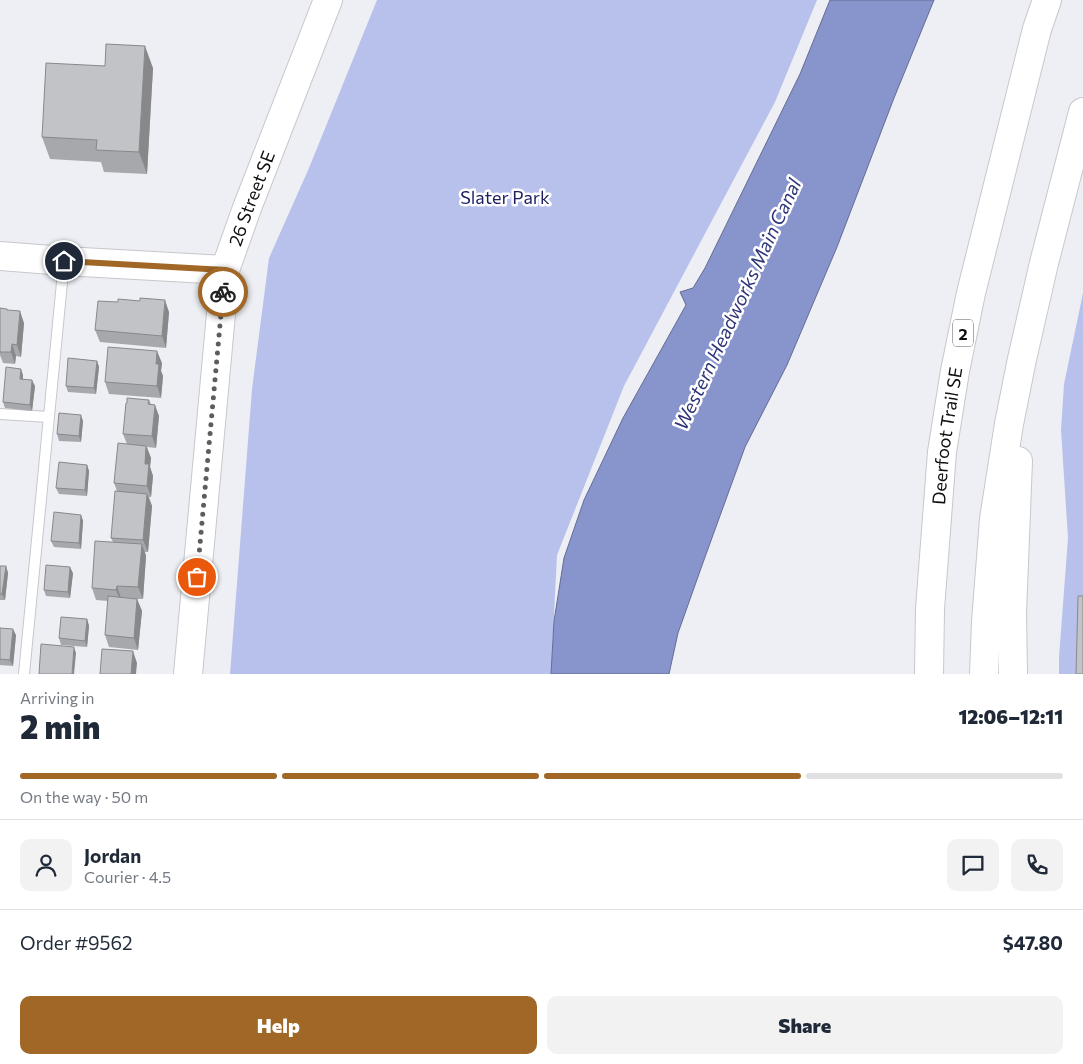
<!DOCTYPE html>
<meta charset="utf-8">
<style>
:root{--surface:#fff;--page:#f2f2f3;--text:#1f2937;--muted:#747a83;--line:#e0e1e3;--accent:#a16726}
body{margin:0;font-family:Commissioner,sans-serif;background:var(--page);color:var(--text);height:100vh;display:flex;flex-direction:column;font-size:19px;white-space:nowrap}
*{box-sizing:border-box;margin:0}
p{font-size:16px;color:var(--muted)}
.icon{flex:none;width:28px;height:28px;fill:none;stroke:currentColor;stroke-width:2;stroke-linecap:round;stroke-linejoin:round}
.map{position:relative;height:674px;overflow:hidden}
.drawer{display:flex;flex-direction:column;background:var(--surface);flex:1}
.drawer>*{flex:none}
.pin{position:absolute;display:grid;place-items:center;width:42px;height:42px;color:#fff;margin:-21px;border:2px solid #fff;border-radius:50%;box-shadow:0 1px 5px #0007}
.courier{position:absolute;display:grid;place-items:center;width:50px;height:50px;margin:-25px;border:4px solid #a16726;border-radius:50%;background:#fff;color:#222;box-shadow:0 1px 6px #0007}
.overview em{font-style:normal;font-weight:800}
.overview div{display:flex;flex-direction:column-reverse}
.overview{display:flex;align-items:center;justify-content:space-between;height:85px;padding:0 20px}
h1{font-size:32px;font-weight:800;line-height:38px}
.bar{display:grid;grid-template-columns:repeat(4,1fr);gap:8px 5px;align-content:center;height:60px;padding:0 20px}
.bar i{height:6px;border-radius:4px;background:var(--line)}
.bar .selected{background:var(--accent)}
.bar p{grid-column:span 4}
.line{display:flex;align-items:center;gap:12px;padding:0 20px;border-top:1px solid var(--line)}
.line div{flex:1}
.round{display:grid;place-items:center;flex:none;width:52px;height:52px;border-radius:10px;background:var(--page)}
.action{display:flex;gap:10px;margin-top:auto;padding:10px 20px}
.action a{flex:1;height:58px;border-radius:10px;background:var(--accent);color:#fff;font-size:20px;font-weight:800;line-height:58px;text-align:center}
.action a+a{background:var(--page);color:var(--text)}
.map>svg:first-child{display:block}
.green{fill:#b7c1ec}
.water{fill:#8894cc;stroke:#646c94}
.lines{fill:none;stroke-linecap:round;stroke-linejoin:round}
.lane-casing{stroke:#c6c8cc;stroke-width:12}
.secondary-casing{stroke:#c6c8cc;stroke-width:30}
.highway-casing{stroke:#c6c8cc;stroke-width:30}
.lane{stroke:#fff;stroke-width:10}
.secondary{stroke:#fff;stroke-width:28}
.highway{stroke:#fff;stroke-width:28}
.wall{fill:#a7a8ab}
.shaded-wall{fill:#88888b}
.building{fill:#c2c3c7;stroke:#88888b}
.done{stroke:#5d5d60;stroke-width:5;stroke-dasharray:0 9}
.route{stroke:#a16726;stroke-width:6}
.labels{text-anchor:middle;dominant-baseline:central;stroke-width:5;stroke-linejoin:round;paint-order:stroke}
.shield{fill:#fff;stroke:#575758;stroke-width:1}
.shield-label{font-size:16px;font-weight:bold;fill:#0f0f11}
.park-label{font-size:18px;fill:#1d1f61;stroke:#fff}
.street-label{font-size:18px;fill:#0f0f11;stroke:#fff}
.water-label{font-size:19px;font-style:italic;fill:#2f3579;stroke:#fff}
</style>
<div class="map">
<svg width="1083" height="674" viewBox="0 0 1083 674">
<rect width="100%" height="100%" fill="#eeeff4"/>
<path class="green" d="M 377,0 L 817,0 L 775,102 L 624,386 L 557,555 L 551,674 L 230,674 L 252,389 L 269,258 L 309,168 Z
M 1083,293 L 1083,674 L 1059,674 L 1059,657 L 1068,538 L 1061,430 L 1064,384 Z"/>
<path class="water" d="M 830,0 L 934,0 L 894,98 L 837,247 L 787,365 L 745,447 L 705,557 L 678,633 L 669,674 L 551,674 L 554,621 L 564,558 L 584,500 L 623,418 L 686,305 L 680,292 L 693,288 L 705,268 L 800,74 Z"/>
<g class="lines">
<g class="lane-casing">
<path id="lane" d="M 0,414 L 49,417
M 24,674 L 64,262"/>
</g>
<g class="secondary-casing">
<g id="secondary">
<path d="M 0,256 L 64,261 L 225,270"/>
<path id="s1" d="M 188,674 L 225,270 L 247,208 L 328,0"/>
</g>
</g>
<g class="highway-casing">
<g id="highway">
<path id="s2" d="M 929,674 L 930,609 L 942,452 L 955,371 L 971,293 L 1037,29 L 1047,0"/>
<path d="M 984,674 L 986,622 L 994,519 L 1009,424 L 1022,359 L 1044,263 L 1083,112"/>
<path d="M 1013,674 L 1012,613 L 1018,461"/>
</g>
</g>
<use href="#lane" class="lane"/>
<use href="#secondary" class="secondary"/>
<use href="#highway" class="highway"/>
</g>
<path class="wall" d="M 105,66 L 153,68 L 147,174 L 104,172 L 101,162 L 50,159 L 42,137 Z
M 118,302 L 169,312 L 166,348 L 100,342 L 95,330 Z
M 0,308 L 8,310 L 24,323 L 21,357 L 16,356 L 15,364 L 3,363 L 0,355 Z
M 97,361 L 99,367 L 96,394 L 68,392 L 66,386 Z
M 162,363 L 161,371 L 163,376 L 161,398 L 109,394 L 105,382 Z
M 23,375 L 23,379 L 35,386 L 32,411 L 5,408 L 3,402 Z
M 149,400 L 151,404 L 159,416 L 156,448 L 147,447 L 151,458 L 150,467 L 153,476 L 151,497 L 149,497 L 152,506 L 148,552 L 145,552 L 146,556 L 143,599 L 137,599 L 142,611 L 138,650 L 109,647 L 105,635 L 108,601 L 96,600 L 92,588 L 113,542 L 111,538 L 117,491 L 114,483 L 127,444 L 123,434 Z
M 83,421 L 81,442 L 59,441 L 57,434 Z
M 87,465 L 89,471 L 87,496 L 59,494 L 56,488 Z
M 81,515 L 83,521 L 81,549 L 54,547 L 51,541 Z
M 0,566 L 6,566 L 8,573 L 5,600 L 0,600 Z
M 73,573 L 70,598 L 46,596 L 44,590 Z
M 87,619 L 89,626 L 87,647 L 61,645 L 59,638 Z
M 0,628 L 16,635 L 13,666 L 0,665 Z"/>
<path class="shaded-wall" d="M 145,46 L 153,68 L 147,174 L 139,152 Z
M 165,300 L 169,312 L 166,348 L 162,336 Z
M 20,311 L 24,323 L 21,357 L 17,345 Z
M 12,344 L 16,356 L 15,364 L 11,352 Z
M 157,351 L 162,363 L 161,371 L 163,376 L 161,398 L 157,386 L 156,364 Z
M 97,361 L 99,367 L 96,394 L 94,388 Z
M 21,369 L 23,375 L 22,385 L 20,379 Z
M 32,380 L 35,386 L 32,411 L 30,405 Z
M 155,405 L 159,416 L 156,448 L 152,436 Z
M 81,415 L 83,421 L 81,442 L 79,436 Z
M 146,446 L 151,458 L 150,467 L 153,476 L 151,497 L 147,486 L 145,464 Z
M 87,465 L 89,471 L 87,496 L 85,490 Z
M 147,494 L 152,506 L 148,552 L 143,540 Z
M 81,515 L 83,521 L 81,549 L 79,543 Z
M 142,544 L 146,556 L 143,599 L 138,587 Z
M 6,566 L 8,573 L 5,600 L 2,594 Z
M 70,567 L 73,573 L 70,598 L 68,592 Z
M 117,586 L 121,598 L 121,602 L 116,590 Z
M 137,599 L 142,611 L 138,650 L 134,638 Z
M 87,619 L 89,626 L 87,647 L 85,641 Z
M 13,629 L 16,635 L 13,666 L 10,660 Z
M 74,647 L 76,653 L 74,674 L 72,674 Z
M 133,651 L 137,663 L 136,674 L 131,674 Z"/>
<path class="building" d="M 106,44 L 145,46 L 139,152 L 96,150 L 97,140 L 42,137 L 46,63 L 105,66 Z
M 140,298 L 165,300 L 162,336 L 95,330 L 98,301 L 118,302 L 118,299 L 140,301 Z
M 0,308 L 7,309 L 7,310 L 20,311 L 17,345 L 12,344 L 11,352 L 0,352 Z
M 108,347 L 157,351 L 156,364 L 159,364 L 157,386 L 105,382 Z
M 68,358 L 97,361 L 94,388 L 66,386 Z
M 6,367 L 21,369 L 20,379 L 32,380 L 30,405 L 3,402 Z
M 127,398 L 149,400 L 148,404 L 155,405 L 152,436 L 123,434 L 126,403 L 127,403 Z
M 59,413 L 81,415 L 79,436 L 57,434 Z
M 118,443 L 146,446 L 145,464 L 149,464 L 147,486 L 114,483 Z
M 59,462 L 87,465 L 85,490 L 56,488 Z
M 115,491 L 147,494 L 143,540 L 111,538 Z
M 54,512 L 81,515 L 79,543 L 51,541 Z
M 95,541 L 142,544 L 138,587 L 117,586 L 116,590 L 92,588 Z
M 46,565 L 70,567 L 68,592 L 44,590 Z
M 0,566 L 6,566 L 2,594 L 0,594 Z
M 108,596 L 137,599 L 134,638 L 105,635 Z
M 1078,596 L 1083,596 L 1083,674 L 1076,674 Z
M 61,617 L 87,619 L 85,641 L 59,638 Z
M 0,628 L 13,629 L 10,660 L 0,659 Z
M 41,644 L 74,647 L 72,674 L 39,674 Z
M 102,649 L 133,651 L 131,674 L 100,674 Z"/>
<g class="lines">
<path class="done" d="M 197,577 L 223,292"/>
<path class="route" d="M 64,261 L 225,270 L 223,292"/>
</g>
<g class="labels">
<rect class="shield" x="953" y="319.5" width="20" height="27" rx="4"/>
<g class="shield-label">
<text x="963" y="333">2</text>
</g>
<g class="park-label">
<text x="505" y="197">Slater Park</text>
</g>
<g class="street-label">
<text stroke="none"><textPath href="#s1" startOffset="482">26 Street SE</textPath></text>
<text stroke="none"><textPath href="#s2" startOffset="239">Deerfoot Trail SE</textPath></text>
</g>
<g class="water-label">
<text transform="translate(737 304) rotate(-65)">Western Headworks Main Canal</text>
</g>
</g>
</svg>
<div class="pin" style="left:197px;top:577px;background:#ea580c"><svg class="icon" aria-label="bag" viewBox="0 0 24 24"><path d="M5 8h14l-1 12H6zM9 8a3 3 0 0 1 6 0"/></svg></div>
<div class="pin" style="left:64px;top:261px;background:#1f2937"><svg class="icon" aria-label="home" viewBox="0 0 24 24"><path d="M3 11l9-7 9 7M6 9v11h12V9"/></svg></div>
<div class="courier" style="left:223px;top:292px"><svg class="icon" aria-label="bike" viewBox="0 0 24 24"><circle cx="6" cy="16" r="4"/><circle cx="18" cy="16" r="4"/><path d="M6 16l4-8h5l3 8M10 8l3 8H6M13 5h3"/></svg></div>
</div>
<section class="drawer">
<div class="overview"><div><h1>2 min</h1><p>Arriving in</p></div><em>12:06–12:11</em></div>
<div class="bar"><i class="selected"></i><i class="selected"></i><i class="selected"></i><i></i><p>On the way · 50 m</p></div>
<div class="line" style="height:90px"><a class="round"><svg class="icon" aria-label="person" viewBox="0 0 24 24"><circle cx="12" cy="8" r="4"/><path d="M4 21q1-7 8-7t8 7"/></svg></a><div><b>Jordan</b><p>Courier · 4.5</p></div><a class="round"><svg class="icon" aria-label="chat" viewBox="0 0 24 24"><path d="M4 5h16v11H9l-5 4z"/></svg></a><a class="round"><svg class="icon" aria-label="phone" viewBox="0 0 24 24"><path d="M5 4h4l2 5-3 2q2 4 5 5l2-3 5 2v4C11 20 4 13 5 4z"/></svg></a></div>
<div class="line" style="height:65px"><div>Order #9562</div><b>$47.80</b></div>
<div class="action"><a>Help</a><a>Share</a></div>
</section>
